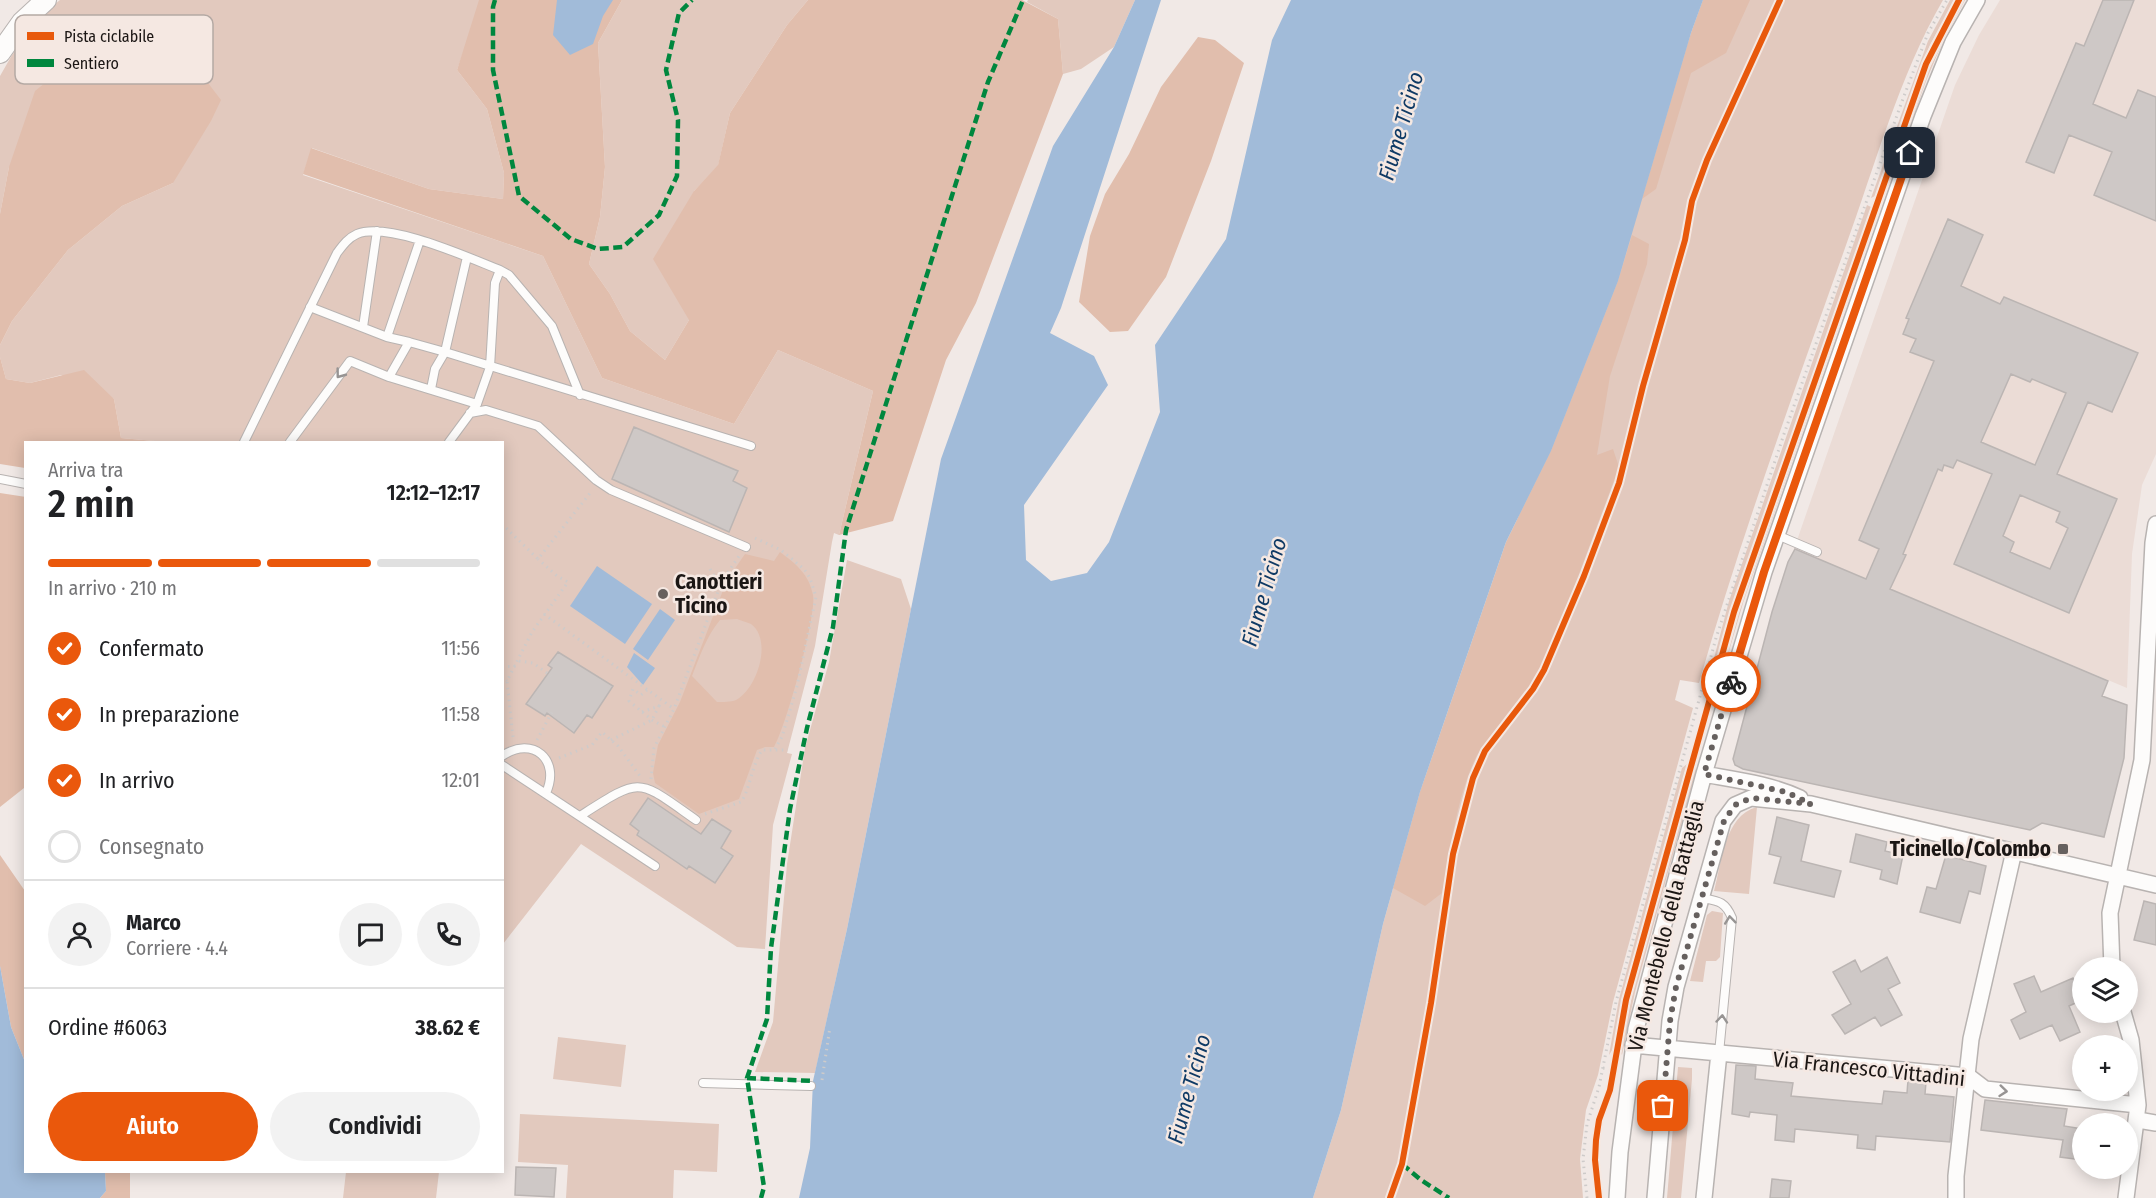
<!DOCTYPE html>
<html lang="it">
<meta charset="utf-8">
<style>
:root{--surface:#fff;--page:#f2f2f2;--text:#202124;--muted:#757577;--line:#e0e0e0;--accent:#ea580c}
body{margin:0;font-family:"Fira Sans Condensed",sans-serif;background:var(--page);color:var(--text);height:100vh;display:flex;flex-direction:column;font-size:22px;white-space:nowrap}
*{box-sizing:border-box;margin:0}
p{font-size:20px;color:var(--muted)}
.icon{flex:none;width:33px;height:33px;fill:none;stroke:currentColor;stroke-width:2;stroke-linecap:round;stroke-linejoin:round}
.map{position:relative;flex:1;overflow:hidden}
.sheet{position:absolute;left:24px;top:441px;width:480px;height:732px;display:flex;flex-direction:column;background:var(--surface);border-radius:0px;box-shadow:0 3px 15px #0003}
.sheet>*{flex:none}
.buttons{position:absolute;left:2072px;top:957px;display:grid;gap:12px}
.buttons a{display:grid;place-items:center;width:66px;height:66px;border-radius:50%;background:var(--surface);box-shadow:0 3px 15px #0003;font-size:30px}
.pin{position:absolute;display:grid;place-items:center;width:51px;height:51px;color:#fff;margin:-26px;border-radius:12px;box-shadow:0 3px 9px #0006}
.courier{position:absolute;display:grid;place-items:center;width:60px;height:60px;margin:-30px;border:4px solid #ea580c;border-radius:50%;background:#fff;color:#222;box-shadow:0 2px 8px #0007}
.headline em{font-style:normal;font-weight:600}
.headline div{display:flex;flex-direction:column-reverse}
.headline{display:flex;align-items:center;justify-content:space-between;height:102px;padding:0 24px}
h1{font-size:39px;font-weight:600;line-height:45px}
.bar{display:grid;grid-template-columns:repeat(4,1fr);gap:9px 6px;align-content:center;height:72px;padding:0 24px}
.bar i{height:8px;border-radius:4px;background:var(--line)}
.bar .selected{background:var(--accent)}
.bar p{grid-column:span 4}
.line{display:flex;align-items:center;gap:15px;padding:0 24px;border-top:2px solid var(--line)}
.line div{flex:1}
.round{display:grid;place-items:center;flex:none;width:63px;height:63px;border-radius:32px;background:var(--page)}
ol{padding:0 24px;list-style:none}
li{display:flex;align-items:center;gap:18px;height:66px}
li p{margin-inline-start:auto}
li .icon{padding:6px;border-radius:50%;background:var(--accent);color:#fff;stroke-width:4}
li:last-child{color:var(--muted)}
li i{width:33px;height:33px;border:3px solid var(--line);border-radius:50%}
.action{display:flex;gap:12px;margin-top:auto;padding:12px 24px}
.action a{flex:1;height:69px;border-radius:36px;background:var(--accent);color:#fff;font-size:24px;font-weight:600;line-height:69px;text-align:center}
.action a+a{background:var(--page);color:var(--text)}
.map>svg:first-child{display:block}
.built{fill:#ebdcd6}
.green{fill:#e2c9be}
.forest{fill:#e1bead;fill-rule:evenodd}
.water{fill:#a1bbd9}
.building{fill:#cec8c6;stroke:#bbb5b3;stroke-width:1.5;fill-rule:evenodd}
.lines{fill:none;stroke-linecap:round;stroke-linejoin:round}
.service-casing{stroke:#b8b3b1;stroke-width:10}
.minor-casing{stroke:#b8b3b1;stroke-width:18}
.tertiary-casing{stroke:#b8b3b1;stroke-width:22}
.path{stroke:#cecbca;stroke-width:3;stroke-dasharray:1.5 4.5;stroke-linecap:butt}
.service{stroke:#fdfcfb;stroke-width:8}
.minor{stroke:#fdfcfb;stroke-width:15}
.tertiary{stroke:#fdfcfb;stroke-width:20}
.quiet{stroke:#00873e;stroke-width:4.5;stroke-dasharray:9 4.5;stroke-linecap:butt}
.cycleway-casing{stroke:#f5e8e2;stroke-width:10}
.cycleway{stroke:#e8590c;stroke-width:6}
.oneway{stroke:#979493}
.done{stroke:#66605e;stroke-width:6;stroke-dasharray:0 10.8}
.route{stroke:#ea580c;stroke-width:8}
.poi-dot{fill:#66605e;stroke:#f5e8e2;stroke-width:2}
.labels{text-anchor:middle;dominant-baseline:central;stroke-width:5;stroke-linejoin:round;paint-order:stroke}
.poi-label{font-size:21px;font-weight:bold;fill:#1b1614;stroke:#f5e8e2;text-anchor:start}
.street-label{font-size:21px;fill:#1b1614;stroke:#f5e8e2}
.water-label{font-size:22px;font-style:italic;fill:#0f3a65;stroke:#f5e8e2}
.key{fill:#f5e8e2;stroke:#b4a9a4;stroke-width:1.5}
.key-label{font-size:16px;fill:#1b1614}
</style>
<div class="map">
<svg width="2156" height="1198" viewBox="0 0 2156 1198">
<rect width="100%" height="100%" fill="#f1e9e6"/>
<path class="built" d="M 2000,0 L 2156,0 L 2156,454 L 2142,485 L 2132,554 L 2127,688 L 1794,549 L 1955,85 L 1979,35 Z"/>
<path class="green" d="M 60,0 L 482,0 L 457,70 L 487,109 L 504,173 L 503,199 L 429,189 L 312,148 L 303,175 L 543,256 L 602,378 L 734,424 L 778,350 L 873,391 L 839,535 L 834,533 L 832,542 L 815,646 L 787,753 L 792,754 L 773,825 L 765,949 L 737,947 L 581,844 L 503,944 L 502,442 L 166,442 L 121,438 L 114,399 L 61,375 L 30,383 L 6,379 L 0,357 L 0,345 L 12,321 L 68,250 L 122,206 L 173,183 L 9,167 L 0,214 L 0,76 L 12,55 L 49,9 Z
M 622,0 L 808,0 L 787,25 L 730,113 L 718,166 L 694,191 L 689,320 L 665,360 L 630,331 L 610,294 L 589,264 L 600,217 L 605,167 L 598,43 Z
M 1028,0 L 1135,0 L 1114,47 L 1081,69 L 1063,74 L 1058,19 L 1027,2 Z
M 1703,0 L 1943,0 C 1899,76 1875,166 1845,248 C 1794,392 1741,536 1699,683 L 1680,680 L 1675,700 L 1693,708 L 1613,1002 L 1598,1075 L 1586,1110 L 1580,1159 L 1583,1198 L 1313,1198 L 1341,1110 L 1383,924 L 1420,792 Z
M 1950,0 L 1955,0 L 1930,45 L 1920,71 L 1875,196 L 1871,198 L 1928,41 Z
M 1963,0 L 1965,0 L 1943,41 L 1926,81 L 1883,200 L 1924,80 Z
M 1867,205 L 1871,207 L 1871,210 L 1734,602 L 1710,686 L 1707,685 L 1729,601 Z
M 1879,211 L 1743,603 L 1720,682 L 1742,602 Z
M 847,560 L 901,579 L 911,609 L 847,929 L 815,1073 L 755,1072 L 773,1022 L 787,864 L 805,748 L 829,662 Z
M 1687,764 L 1623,1000 L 1614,1047 L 1609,1055 L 1619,999 L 1682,768 Z
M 1695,767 L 1696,771 L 1635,992 L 1622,1055 L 1620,1052 L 1633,991 Z
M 1757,807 L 1749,894 L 1714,891 C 1722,862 1724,816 1757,807 Z
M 1712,911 L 1723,913 L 1720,957 L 1716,961 L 1706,961 L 1703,982 L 1690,981 L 1707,915 Z
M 558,1037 L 626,1045 L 621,1087 L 553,1079 Z
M 1678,1067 L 1692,1068 L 1692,1079 L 1681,1198 L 1667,1198 Z
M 520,1114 L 719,1124 L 717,1172 L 674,1170 L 673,1198 L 566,1198 L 568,1165 L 518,1162 Z
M 346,1172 L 439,1172 L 436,1198 L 343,1198 Z"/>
<path class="forest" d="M 479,0 L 622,0 L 598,43 L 605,167 L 600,217 L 589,264 L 610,294 L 630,331 L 665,360 L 689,320 L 653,259 L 694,191 L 718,165 L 730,113 L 787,25 L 808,0 L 1022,0 L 1058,19 L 1063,74 L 976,303 L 946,360 L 893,521 L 839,535 L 873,391 L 778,350 L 734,424 L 602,378 L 543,256 L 303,174 L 311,148 L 429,189 L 503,199 L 504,173 L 487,109 L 457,70 Z
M 1703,0 L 1750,0 L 1726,53 L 1691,73 L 1656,189 L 1642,199 L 1691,33 Z
M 140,26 L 192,62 L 221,100 L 211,121 L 173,183 L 122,206 L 68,250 L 12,321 L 0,345 L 0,214 L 9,167 L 35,91 L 92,45 Z
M 1198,37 L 1215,40 L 1244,63 L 1211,161 L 1166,277 L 1128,331 L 1110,332 L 1079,302 L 1090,236 L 1105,194 L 1129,154 L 1161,87 Z
M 1632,235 L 1649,244 L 1647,264 L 1610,376 L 1597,455 L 1613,449 L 1619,467 L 1555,638 L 1537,677 L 1477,755 C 1457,795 1450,850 1442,893 L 1425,906 L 1393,888 L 1420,792 L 1506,542 L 1551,451 L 1618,281 Z
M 0,357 L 6,379 L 30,383 L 84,370 L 114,399 L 121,438 L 166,442 L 26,442 L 25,468 L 0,464 Z
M 0,493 L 26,497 L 25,783 L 24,788 L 0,807 Z
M 780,552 C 796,564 809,574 813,595 C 817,615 786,727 774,747 L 765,747 L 757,750 L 739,799 L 699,814 L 655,783 L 653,773 L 658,745 L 680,702 L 727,580 L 745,554 L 774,561 ZM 737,619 C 741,621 747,622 751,624 C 773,640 757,689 736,700 C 731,702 723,702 717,702 L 692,676 C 700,656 706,637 720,620 Z
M 0,855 L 25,891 L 25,1062 L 11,1027 L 0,966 Z
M 105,1172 L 130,1172 L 130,1198 L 100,1198 L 106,1191 Z"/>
<path class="water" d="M 557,0 L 613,0 L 603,16 L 593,44 L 570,55 L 553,35 Z
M 1135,0 L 1161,0 L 1061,308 L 1050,333 L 1094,356 L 1108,385 L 1024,505 L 1026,560 L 1051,581 L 1087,573 L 1109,542 L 1160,412 L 1155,345 L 1226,239 L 1272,40 L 1291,0 L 1703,0 L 1691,33 L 1618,281 L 1551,451 L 1506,542 L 1420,792 L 1383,924 L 1341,1110 L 1313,1198 L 799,1198 L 810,1148 L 813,1081 L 847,929 L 941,459 L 1053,146 L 1114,47 Z
M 597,566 L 652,604 L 625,644 L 570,606 Z
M 660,609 L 675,620 L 648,660 L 633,649 Z
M 634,653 L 655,668 L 643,685 L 627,667 Z
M 0,966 L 11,1027 L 25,1062 L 26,1172 L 105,1172 L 106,1191 L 100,1198 L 0,1198 Z"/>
<path class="building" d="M 2103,0 L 2134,0 L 2093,104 L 2126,118 L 2138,90 L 2156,97 L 2156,221 L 2094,195 L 2112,152 L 2069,135 L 2054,173 L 2026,162 L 2076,43 L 2084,46 Z
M 1948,219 L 1983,235 L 1961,286 L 2000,304 L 2004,297 L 2138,353 L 2112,412 L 2088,402 L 2057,474 L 2117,499 L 2069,613 L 1954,564 L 1992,474 L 1957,460 L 1953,468 L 1944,465 L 1942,471 L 1938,469 L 1903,554 L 1906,555 L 1890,589 L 2108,681 L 2102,696 L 2127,705 L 2124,758 L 2104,837 L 2042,823 L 2030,830 L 1743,769 L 1735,765 L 1733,759 L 1772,612 L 1788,562 L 1795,549 L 1866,579 L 1879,549 L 1859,540 L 1934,361 L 1910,352 L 1916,339 L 1903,334 L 1909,319 L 1906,318 ZM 2011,374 L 2030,382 L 2032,379 L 2066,393 L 2035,465 L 1981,442 ZM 2020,495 L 2060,512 L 2056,522 L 2068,528 L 2050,569 L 2010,552 L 2014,542 L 2003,536 Z
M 634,427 L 738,471 L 733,481 L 747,488 L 729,532 L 612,479 Z
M 558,652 L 613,686 L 592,718 L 587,715 L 574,733 L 547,713 L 545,716 L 526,704 L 552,668 L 548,665 Z
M 648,798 L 701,834 L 712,819 L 731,831 L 721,848 L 733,856 L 715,883 L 689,866 L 687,869 L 637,835 L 639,831 L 630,824 Z
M 1777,817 L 1809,825 L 1801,861 L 1841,871 L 1834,897 L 1774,883 L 1781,857 L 1769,854 Z
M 1856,834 L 1887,842 L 1885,851 L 1903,855 L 1897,884 L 1880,879 L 1882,870 L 1850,862 Z
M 1946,855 L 1986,866 L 1980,894 L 1969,891 L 1960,923 L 1920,912 L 1927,887 L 1936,889 Z
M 2144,901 L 2156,904 L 2156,945 L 2134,940 Z
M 1887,957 L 1900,983 L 1888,989 L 1902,1015 L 1881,1026 L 1875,1017 L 1845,1034 L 1832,1015 L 1851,1004 L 1833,972 L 1855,960 L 1861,972 Z
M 2034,976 L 2041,992 L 2073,978 L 2082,1000 L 2069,1006 L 2080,1032 L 2060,1041 L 2052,1025 L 2020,1039 L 2011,1020 L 2026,1012 L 2014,984 Z
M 1736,1065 L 1756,1066 L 1755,1079 L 1793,1083 L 1791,1096 L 1846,1101 L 1882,1104 L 1884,1091 L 1907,1093 L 1908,1080 L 1926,1082 L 1925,1094 L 1954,1097 L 1950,1142 L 1876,1136 L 1875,1150 L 1857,1148 L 1858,1135 L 1795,1129 L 1794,1142 L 1775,1140 L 1777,1115 L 1750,1112 L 1749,1117 L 1732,1114 Z
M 1985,1100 L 2067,1109 L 2064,1126 L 2082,1129 L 2082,1160 L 2060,1157 L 2063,1140 L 1981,1130 Z
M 516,1167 L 556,1168 L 554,1197 L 515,1195 Z
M 1772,1179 L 1791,1181 L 1789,1198 L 1770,1198 Z"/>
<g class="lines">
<g class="service-casing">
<path id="service" d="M 310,307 L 387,337 L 409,342
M 363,327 L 377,231
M 387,337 L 420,240
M 389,377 L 409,342 L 445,352 L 467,257
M 431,389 L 435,369 L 445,352 L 751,446
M 477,404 L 490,367 L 495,283 L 500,270
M 470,413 L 486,410 L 538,426 L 596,480 L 611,490 L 746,547
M 244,442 L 337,253 C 343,245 348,238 357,234 C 388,221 469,258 500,270 L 509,275 L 552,326 L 580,395
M 290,442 L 350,361 L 389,377 L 477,404 L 449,442
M 0,479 L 26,484
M 1777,535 L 1817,552
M 502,756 C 533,735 561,760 546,793
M 502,765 L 655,866
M 580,816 C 643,776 636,778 696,820
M 1702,898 C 1718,901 1725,901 1732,918 L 1719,1053
M 703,1083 L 811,1086"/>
</g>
<g class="minor-casing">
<path id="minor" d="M 1704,774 C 1737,780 1770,784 1800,798
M 2112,968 L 2110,913 L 2142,760 L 2153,543 L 2156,524
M 2123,1012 L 2131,1040 L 2138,1105 L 2126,1198
M 1633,1045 L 1968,1076 L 1985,1089 L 2138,1105
M 2138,1120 L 2156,1123
M 1617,1198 L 1620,1152 L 1636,1029 L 1704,774 L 1764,572 L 1923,116 L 1953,42 L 1977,0
M 1655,1198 L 1670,1021 L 1676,987 L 1723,821 L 1735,805 L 1751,798 L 1811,804 L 2156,885
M 1704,1198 L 1719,1053
M 1956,1198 L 1956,1176 L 1971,1039 L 2014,851"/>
</g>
<g class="tertiary-casing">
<path id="tertiary" d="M 0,53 L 22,22 L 46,0"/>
</g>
<path class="path" d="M 502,524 L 538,559 L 591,492
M 755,538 L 781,550 L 804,569 L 810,578 L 816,597 L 797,686 L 782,737 L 775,749
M 710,569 L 715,577 L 722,581
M 544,614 L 674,709
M 519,661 L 533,663 L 551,676
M 502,667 L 516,666
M 502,676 L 507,681
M 647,690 L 641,695 L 633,689 L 629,701 L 652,720 L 665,727
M 642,712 L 659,706 L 662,701
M 513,737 L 507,681 L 532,632 L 568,582 L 557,576 L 538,559
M 537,740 L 552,712
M 611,740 L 652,720 L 659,706
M 559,758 L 592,745 L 602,732 L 618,746 L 640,776
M 651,779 L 654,748 L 674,709 L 722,581 L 739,556
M 705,814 L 741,802 C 749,792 752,765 762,750 L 788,750
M 1603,1068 L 1614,1069
M 822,1080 L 830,1027
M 1587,1198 L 1583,1159 L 1587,1124 L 1599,1087 L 1616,1002 L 1716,638 L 1784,434 L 1901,104 L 1928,33 L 1947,0"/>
<use href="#service" class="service"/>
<use href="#minor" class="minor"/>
<use href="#tertiary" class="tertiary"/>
<path class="quiet" d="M 495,0 L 493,7 L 493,70 L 519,196 L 571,239 L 598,249 L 623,247 L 659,215 L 677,176 L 678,120 L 666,70 L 679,13 L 692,0
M 747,1078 L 813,1081
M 1402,1164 L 1421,1180 L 1449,1198
M 761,1198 L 764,1187 L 747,1078 L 767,1019 L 771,948 L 790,809 L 807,728 L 833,627 L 846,530 L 988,82 L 1023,0"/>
<g class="cycleway-casing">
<path id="cycleway" d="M 1390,1198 L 1402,1164 L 1431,1003 L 1453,854 L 1473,778 L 1485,751 L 1533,689 L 1544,670 L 1584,576 L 1619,483 L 1643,386 L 1685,240 L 1692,201 L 1707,160 L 1780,0
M 1599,1198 L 1595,1160 L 1596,1140 L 1599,1120 L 1610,1090 L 1626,1000 L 1734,612 L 1926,64 L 1959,0"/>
</g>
<use href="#cycleway" class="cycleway"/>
</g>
<defs><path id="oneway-chevron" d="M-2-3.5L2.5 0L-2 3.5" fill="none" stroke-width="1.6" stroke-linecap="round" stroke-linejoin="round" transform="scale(1.5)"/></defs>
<g class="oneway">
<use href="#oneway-chevron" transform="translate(340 374) rotate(127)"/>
<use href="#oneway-chevron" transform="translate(1730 920) rotate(-96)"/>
<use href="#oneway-chevron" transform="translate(1722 1019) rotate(-85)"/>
<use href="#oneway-chevron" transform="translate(2003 1091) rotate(6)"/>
</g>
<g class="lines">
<path class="done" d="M 1663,1106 L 1670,1021 L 1676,987 L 1724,821 L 1735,805 L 1751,798 L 1811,804 L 1786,792 L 1704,774 L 1731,682"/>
<path class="route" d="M 1731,682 L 1764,572 L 1910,153"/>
</g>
<g class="poi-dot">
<circle cx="663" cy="594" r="6"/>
<rect x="2057" y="843" width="12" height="12" rx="3"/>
</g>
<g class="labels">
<g class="poi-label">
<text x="675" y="582">Canottieri<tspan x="675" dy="24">Ticino</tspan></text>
<text x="2051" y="849" text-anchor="end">Ticinello/Colombo</text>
</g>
<g class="street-label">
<text transform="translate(1666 926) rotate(-76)">Via Montebello della Battaglia</text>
<text transform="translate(1869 1069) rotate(6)">Via Francesco Vittadini</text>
</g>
<g class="water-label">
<text transform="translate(1401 126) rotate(-74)">Fiume Ticino</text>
<text transform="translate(1264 592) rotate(-74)">Fiume Ticino</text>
<text transform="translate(1189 1089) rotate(-75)">Fiume Ticino</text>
</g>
</g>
<rect x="15" y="15" width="198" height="69" rx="9" class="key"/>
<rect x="27" y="32" width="27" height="8" fill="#e8590c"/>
<rect x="27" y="59" width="27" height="8" fill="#00873e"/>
<g class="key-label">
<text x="64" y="42">Pista ciclabile</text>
<text x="64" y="69">Sentiero</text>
</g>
</svg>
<div class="buttons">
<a><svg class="icon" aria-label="layers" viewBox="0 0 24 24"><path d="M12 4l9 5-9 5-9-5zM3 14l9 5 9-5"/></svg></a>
<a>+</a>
<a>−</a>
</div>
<div class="pin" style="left:1663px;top:1106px;background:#ea580c"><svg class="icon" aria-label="bag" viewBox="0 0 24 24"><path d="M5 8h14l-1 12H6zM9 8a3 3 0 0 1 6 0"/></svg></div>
<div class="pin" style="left:1910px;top:153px;background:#1f2937"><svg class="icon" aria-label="home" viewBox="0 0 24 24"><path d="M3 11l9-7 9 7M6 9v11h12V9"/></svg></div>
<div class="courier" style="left:1731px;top:682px"><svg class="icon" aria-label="bike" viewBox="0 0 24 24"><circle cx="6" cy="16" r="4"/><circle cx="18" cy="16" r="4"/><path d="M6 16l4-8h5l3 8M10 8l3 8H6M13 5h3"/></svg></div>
<section class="sheet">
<div class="headline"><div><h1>2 min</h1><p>Arriva tra</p></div><em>12:12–12:17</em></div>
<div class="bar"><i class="selected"></i><i class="selected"></i><i class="selected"></i><i></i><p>In arrivo · 210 m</p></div>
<ol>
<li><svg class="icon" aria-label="check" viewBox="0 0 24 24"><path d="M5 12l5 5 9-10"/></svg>Confermato<p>11:56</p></li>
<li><svg class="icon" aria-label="check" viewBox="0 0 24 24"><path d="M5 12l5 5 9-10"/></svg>In preparazione<p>11:58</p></li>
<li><svg class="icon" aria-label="check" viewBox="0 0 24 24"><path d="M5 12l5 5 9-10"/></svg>In arrivo<p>12:01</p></li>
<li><i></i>Consegnato</li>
</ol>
<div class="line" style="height:108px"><a class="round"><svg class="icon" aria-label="person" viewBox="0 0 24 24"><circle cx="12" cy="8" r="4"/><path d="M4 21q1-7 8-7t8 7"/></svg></a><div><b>Marco</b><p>Corriere · 4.4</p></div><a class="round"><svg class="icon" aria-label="chat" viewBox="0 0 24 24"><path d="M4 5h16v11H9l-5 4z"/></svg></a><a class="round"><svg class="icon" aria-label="phone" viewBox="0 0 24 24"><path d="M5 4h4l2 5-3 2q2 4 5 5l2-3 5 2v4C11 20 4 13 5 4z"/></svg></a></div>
<div class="line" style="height:78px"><div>Ordine #6063</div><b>38.62 €</b></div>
<div class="action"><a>Aiuto</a><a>Condividi</a></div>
</section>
</div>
